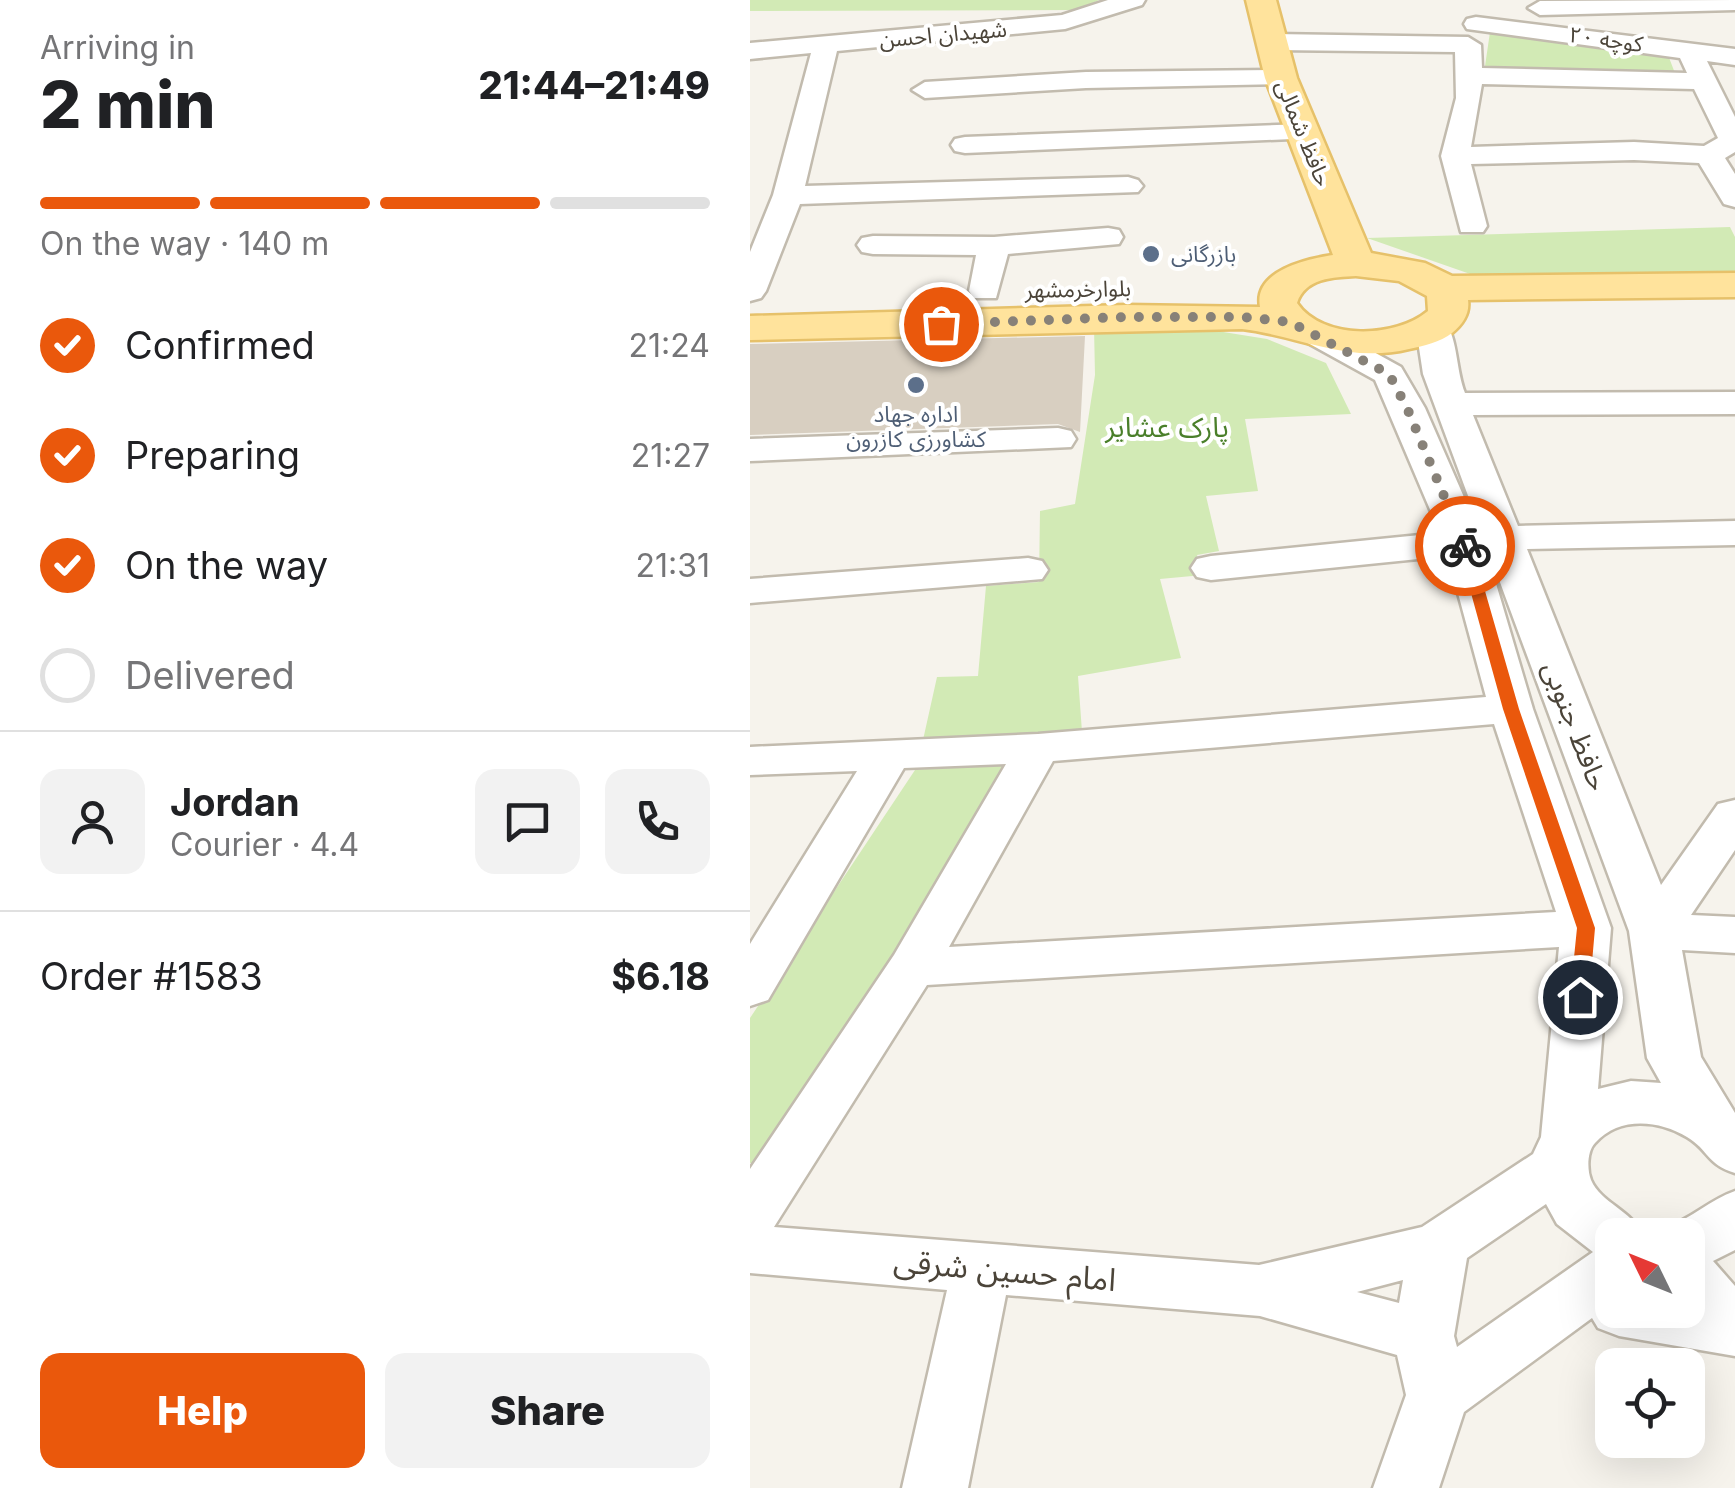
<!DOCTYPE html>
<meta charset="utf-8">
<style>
:root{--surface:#fff;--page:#f2f2f2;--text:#202124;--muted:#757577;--line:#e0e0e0;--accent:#ea580c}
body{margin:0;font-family:Inter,"Noto Sans Arabic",sans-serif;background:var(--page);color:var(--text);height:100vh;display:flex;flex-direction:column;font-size:38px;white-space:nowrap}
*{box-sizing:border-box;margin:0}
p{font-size:32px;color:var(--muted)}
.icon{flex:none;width:55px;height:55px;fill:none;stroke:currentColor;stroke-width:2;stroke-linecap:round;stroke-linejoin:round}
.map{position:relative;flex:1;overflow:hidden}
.sheet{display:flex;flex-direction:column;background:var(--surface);width:750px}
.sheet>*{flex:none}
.needle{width:65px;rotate:313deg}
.buttons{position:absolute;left:845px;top:1218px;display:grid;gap:20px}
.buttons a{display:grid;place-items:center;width:110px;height:110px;border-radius:20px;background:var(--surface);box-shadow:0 10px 40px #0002;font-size:50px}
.pin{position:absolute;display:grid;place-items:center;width:85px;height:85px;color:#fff;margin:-42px;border:5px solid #fff;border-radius:50%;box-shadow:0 2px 10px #0007}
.courier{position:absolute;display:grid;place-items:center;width:100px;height:100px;margin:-50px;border:8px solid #ea580c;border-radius:50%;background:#fff;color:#222;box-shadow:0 2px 12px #0007}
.overview em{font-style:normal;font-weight:800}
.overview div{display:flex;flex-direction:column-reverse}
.overview{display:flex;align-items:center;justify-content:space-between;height:170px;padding:0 40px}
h1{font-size:65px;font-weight:800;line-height:75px}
.bar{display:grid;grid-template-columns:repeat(4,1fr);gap:15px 10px;align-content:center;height:120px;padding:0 40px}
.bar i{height:12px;border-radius:8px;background:var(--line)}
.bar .active{background:var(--accent)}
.bar p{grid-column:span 4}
.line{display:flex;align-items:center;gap:25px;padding:0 40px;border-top:2px solid var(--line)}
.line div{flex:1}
.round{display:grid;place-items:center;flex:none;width:105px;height:105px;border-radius:20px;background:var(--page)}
ol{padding:0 40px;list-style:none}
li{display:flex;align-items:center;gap:30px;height:110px}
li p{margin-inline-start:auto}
li .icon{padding:10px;border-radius:50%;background:var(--accent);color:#fff;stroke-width:4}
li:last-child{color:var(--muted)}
li i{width:55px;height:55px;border:5px solid var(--line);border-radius:50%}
.button{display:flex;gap:20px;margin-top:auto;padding:20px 40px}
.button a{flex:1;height:115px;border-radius:20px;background:var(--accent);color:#fff;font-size:40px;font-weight:800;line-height:115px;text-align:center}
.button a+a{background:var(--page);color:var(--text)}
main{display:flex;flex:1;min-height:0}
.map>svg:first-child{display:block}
.green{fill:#d2eab5}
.building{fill:#d8cfc1}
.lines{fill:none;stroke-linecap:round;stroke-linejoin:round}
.minor-casing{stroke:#c2bbae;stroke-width:5}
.major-casing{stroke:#e6c16a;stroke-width:5}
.minor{fill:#fff;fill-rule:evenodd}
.major{fill:#ffe39c;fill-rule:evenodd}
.route{fill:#ea580c}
.done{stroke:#878178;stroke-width:10;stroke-dasharray:0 18}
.service-dot{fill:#5c6f8a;stroke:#fff;stroke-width:4}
.labels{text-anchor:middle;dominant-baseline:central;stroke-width:8;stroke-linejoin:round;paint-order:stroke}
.far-street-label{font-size:22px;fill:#4b4439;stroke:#fff}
.far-service-label{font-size:22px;fill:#4e5e75;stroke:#fff;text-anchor:start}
.park-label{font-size:28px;fill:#4a7f2a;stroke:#fff}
.street-label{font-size:28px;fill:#4b4439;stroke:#fff}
.near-street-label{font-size:32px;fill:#4b4439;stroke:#fff}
</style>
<main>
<section class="sheet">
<div class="overview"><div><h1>2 min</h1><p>Arriving in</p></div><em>21:44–21:49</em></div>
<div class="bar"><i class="active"></i><i class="active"></i><i class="active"></i><i></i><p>On the way · 140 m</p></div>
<ol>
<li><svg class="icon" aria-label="check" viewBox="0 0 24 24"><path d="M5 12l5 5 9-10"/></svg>Confirmed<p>21:24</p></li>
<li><svg class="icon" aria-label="check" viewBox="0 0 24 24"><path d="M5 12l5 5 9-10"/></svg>Preparing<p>21:27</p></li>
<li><svg class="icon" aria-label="check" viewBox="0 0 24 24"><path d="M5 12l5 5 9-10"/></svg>On the way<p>21:31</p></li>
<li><i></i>Delivered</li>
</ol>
<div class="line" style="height:180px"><a class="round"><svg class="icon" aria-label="person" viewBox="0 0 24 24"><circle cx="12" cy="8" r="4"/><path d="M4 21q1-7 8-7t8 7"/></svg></a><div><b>Jordan</b><p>Courier · 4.4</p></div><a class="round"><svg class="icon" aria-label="chat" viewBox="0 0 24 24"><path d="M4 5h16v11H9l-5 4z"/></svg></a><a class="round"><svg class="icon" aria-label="phone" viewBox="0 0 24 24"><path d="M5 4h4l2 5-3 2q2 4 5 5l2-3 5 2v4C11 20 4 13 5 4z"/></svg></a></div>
<div class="line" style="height:130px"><div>Order #1583</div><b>$6.18</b></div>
<div class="button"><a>Help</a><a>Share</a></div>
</section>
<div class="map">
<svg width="985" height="1488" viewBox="0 0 985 1488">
<rect width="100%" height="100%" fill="#f6f3ec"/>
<path class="green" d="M 0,0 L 349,0 L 328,10 L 0,11 Z
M 740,32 L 918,55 L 928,81 L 734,73 Z
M 980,227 L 985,237 L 985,275 L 746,283 L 617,238 Z
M 344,327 L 442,327 L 517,339 L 576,363 L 601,414 L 495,419 L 508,491 L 456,496 L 469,551 L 447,555 L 453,575 L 410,579 L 431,658 L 328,676 L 332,732 L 281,742 L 18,1165 L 0,1163 L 0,1018 L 167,767 L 187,677 L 228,676 L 236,586 L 289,582 L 290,511 L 325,504 L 345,375 Z"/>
<path class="building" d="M 335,336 L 330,432 L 308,424 L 0,435 L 0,344 Z"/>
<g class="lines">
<g class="minor-casing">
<path id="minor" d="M 358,0 L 395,0 L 392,5 L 315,29 L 87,51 L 55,186 L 378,177 L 388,180 L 393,186 L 388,192 L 50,204 L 16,291 L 11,298 L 0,301 L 0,252 L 23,195 L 61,53 L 0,59 L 0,43 L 312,15 Z
M 985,0 L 985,10 L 790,15 L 778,8 L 790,1 Z
M 726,17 L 985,49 L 985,65 L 957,61 L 985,117 L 985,152 L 975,158 L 985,174 L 985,207 L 974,204 L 949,163 L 884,160 L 721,164 L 737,226 L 733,232 L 711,232 L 691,156 L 706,98 L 705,52 L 524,50 L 511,42 L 524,34 L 718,37 L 731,45 L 732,68 L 937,73 L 930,58 L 717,29 L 714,24 L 717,19 ZM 732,84 L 944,89 L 968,138 L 954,146 L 884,142 L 721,147 Z
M 531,70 L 544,78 L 540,84 L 336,88 L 175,98 L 162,90 L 175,82 L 336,72 Z
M 555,124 L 569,132 L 565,138 L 215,153 L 205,151 L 201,145 L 205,139 L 215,137 Z
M 358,228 L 369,230 L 373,237 L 369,244 L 258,254 L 246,298 L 224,298 L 219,291 L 226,255 L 123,254 L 112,252 L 107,245 L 112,238 L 123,236 L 244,237 Z
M 683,318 L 695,321 C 708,340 706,371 715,393 L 985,392 L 985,414 L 723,415 L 768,526 L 985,521 L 985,545 L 777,549 L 911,885 L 968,804 L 985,800 L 985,850 L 941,915 L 985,917 L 985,953 L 932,950 L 951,1057 L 985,1113 L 985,1173 C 956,1164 959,1150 937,1137 C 909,1120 869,1116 845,1143 C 837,1151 837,1170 841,1180 C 851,1203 881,1210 893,1235 L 862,1235 L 862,1310 L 938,1310 L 938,1235 L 913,1235 L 917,1227 C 943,1218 959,1200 985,1191 L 985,1250 L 963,1261 L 985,1286 L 985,1356 L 869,1336 L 848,1328 L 842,1318 L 714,1412 L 689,1488 L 623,1488 L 656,1395 L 647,1355 L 510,1316 L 256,1295 L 218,1488 L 152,1488 L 197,1290 L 0,1273 L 0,1169 L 144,955 L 256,764 L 154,768 L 18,1000 L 0,1006 L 0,944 L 107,771 L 0,775 L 0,747 L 288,734 L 736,697 L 698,556 L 461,580 L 447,577 L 441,568 L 447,559 L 461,556 L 690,533 L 625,380 L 558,343 L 553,336 L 558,329 L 582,329 L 651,367 L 675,408 L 734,543 L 783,709 L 861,928 L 848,1089 L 881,1081 L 911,1083 L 897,1058 L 879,931 L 673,374 L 666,328 L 671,321 ZM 744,724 L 806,912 L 199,947 L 303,761 ZM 809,947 L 791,1137 L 783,1154 L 672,1227 L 509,1265 L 24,1227 L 177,985 ZM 796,1204 L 807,1224 L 843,1252 L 707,1347 L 704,1336 L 717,1258 ZM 653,1280 L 649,1303 L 607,1292 Z
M 308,428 L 321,431 L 326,439 L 321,447 L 0,461 L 0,439 Z
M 278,558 L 292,561 L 298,570 L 292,579 L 0,603 L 0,579 Z"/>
</g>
<g class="major-casing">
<path id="major" d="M 496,0 L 526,0 L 547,78 L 621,253 L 675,263 L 702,276 L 985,273 L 985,297 L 718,300 C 720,313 713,324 702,333 C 690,342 674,346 659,349 C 598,364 550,336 492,329 L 0,340 L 0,316 L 376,305 L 510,307 C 503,271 556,259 583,255 L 515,78 ZM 606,276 L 649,281 L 677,296 L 678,311 C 646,338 573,341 547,303 C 555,278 583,277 606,276 Z"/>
</g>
<use href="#minor" class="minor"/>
<use href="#major" class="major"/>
</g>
<path class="route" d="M 715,542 L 722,546 L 769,709 L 845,928 L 839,997 L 830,1004 L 820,997 L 827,928 L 753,709 L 708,546 Z"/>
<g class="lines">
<path class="done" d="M 191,324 L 376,317 L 492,317 L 540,322 L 639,374 L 657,408 L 715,546"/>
</g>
<g class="service-dot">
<circle cx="401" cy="254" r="10"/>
<circle cx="166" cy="385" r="10"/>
</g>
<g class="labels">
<g class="far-street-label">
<text transform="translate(193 34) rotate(-5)">شهیدان احسن</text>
<text transform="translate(856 39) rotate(8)">کوچه ۲۰</text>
<text transform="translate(554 133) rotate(68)">حافظ شمالی</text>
<text transform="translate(328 289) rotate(-1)">بلوارخرمشهر</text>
</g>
<g class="far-service-label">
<text x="421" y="254">بازرگانی</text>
<text x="166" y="414" text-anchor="middle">اداره جهاد<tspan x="166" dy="25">کشاورزی کازرون</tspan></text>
</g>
<g class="park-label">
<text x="417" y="427">پارک عشایر</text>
</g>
<g class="street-label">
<text transform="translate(826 726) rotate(69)">حافظ جنوبی</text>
</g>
<g class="near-street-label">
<text transform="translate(255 1270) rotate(5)">امام حسین شرقی</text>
</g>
</g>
</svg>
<div class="buttons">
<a><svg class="needle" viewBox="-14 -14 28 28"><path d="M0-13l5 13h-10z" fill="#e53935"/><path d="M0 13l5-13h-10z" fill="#757577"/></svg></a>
<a><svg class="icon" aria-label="locate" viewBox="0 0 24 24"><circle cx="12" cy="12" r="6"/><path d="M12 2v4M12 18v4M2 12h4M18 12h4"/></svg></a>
</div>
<div class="pin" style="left:191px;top:324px;background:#ea580c"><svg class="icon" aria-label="bag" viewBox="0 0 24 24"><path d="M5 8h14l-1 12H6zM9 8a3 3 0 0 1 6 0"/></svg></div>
<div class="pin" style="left:830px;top:997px;background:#1f2937"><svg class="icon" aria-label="home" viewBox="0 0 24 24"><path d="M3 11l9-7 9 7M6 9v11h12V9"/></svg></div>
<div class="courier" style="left:715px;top:546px"><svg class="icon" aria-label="bike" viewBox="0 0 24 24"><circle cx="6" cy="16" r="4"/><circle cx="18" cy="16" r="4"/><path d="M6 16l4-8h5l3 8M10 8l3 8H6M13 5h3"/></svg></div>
</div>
</main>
